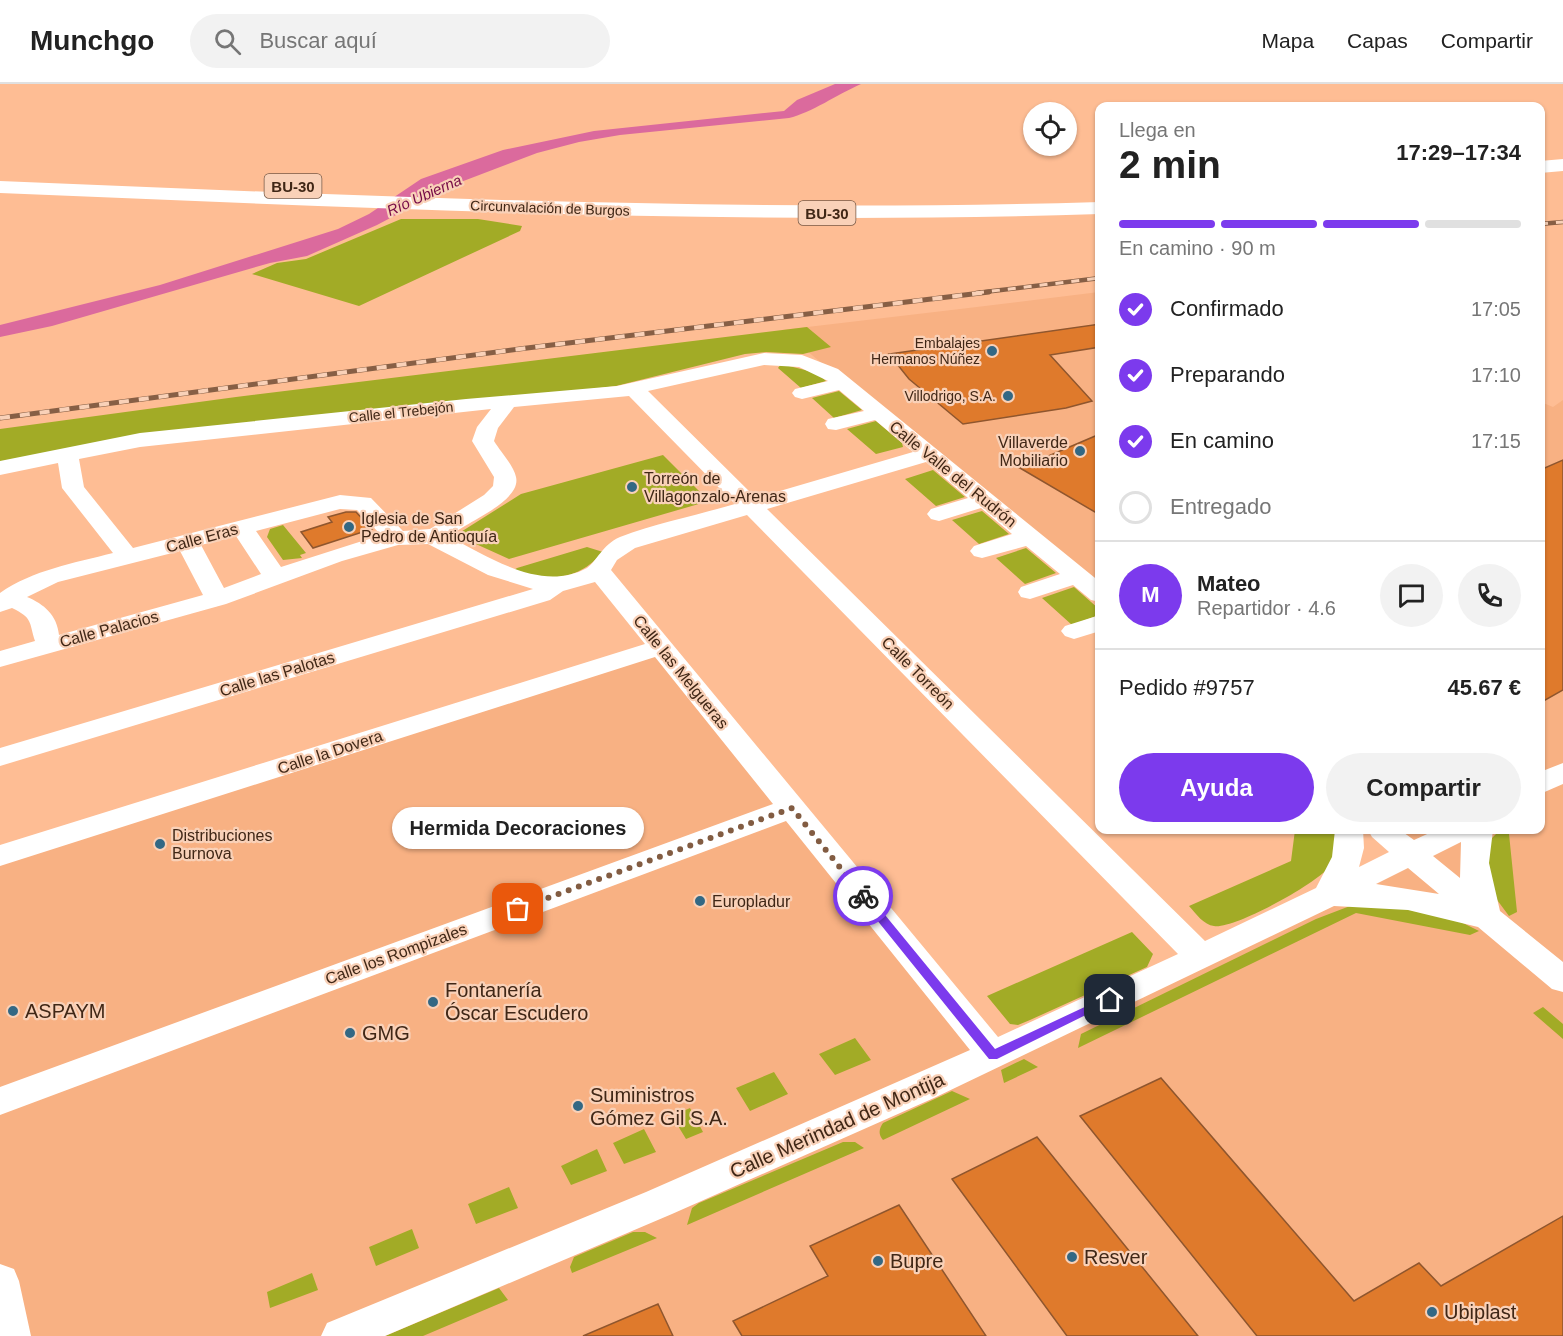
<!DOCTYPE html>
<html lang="es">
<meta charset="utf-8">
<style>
:root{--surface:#fff;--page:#f2f2f2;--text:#222;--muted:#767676;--line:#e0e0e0;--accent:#7c3aed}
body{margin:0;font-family:Helvetica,sans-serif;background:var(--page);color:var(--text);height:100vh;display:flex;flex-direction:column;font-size:22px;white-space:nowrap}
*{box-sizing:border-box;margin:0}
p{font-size:20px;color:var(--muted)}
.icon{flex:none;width:33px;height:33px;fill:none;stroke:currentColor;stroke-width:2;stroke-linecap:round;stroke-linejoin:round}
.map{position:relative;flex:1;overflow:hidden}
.side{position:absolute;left:1095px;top:18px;width:450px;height:732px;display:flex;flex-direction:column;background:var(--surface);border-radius:12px;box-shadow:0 2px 4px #0004}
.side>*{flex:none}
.buttons{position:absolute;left:1023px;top:18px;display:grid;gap:12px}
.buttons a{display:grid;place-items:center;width:54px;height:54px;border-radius:50%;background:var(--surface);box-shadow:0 2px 4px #0004;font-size:30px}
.pin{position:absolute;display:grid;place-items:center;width:51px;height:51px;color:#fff;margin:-26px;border-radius:12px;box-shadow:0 3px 9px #0006}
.courier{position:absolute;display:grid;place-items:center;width:60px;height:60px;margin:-30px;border:4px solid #7c3aed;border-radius:50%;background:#fff;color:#222;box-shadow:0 2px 8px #0007}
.bubble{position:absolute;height:42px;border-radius:21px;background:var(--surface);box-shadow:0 2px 4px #0004;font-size:20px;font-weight:700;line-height:42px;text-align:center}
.headline em{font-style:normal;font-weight:700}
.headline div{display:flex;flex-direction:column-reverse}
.headline{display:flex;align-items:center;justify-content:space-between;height:102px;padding:0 24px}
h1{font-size:39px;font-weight:700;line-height:45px}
.bar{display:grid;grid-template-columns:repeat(4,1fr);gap:9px 6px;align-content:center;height:72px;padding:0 24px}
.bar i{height:8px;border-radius:4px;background:var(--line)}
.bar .on{background:var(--accent)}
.bar p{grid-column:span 4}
.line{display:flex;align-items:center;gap:15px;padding:0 24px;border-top:2px solid var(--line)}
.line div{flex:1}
.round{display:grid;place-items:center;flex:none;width:63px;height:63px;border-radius:32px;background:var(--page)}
ol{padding:0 24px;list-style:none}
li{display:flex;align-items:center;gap:18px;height:66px}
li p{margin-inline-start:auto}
li .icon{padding:6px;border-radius:50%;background:var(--accent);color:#fff;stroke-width:4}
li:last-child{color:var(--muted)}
li i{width:33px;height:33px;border:3px solid var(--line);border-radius:50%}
.action{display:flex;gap:12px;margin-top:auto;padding:12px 24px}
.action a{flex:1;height:69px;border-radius:36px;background:var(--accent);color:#fff;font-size:24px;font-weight:700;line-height:69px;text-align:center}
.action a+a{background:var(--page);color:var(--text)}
header{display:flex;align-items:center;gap:36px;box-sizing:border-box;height:84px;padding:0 30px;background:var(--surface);border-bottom:2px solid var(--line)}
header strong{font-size:28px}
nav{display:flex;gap:33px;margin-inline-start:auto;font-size:21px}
.search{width:420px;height:54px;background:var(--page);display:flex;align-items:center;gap:15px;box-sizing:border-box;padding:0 21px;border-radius:33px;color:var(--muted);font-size:22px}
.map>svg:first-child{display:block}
.built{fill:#f8b183}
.green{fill:#a2ab26}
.water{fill:#db6a9d}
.building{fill:#df7a2c;stroke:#8f562e;stroke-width:1.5}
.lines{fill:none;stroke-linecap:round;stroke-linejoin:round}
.street{fill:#fff;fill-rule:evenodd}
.highway{fill:#fff;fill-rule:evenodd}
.rail-far1-casing{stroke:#875f45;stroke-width:4.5}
.rail-casing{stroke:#875f45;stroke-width:5}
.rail-far1{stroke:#f9d1b8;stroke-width:3;stroke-dasharray:8;stroke-linecap:butt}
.rail{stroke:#f9d1b8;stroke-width:4;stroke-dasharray:10;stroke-linecap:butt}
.route{fill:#7c3aed}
.done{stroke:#825c42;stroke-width:6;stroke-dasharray:0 10.8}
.poi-dot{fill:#336884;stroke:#f9d1b8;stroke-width:2}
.labels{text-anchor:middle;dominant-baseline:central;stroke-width:4.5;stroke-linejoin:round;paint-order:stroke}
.far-street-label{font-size:14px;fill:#402716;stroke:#f9d1b8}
.far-poi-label{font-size:14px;fill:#402716;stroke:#f9d1b8;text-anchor:end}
.shield{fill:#f9d1b8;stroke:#785a47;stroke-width:1.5}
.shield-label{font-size:15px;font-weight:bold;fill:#402716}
.far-water-label{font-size:15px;font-style:italic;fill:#760b47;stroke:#f9d1b8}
.poi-label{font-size:16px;fill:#402716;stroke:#f9d1b8;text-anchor:start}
.street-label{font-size:16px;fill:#402716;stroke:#f9d1b8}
.near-poi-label{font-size:20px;fill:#402716;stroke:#f9d1b8;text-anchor:start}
.near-street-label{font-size:20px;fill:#402716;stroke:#f9d1b8}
</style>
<header>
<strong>Munchgo</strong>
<div class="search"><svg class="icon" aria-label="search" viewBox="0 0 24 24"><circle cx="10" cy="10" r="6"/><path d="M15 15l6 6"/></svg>Buscar aquí</div>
<nav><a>Mapa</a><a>Capas</a><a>Compartir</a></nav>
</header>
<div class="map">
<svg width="1563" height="1252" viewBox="0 0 1563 1252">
<rect width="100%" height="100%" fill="#febd94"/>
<path class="built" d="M 1099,208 L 1099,511 L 782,246 L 960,225 Z
M 1563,316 L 1563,1252 L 0,1252 L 0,772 L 661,563 L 993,971 L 1411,771 L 1382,746 L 1540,746 L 1541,318 L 1553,323 Z"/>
<path class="green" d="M 401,135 L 478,135 L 522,142 L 520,147 L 359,222 L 252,190 L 277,179 L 306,175 Z
M 807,243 L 831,263 L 803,270 L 766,268 L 745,270 L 616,302 L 0,378 L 0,345 L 236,313 Z
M 781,280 L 817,289 L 826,297 L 801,304 L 778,284 Z
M 839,307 L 862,326 L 834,334 L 812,314 Z
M 876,337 L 902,359 L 903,363 L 876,370 L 847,345 Z
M 663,371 L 709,417 L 509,475 L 456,451 L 521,410 Z
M 933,386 L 965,413 L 936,422 L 905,395 Z
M 982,427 L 1009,450 L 979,460 L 952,436 Z
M 283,441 L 306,469 L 300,471 L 302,474 L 283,476 L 267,453 L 270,445 Z
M 587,463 L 603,468 C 576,499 547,496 511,488 L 517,484 Z
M 1026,464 L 1056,489 L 1025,500 L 996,474 Z
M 1074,503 L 1099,525 L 1099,531 L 1072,541 L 1042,514 Z
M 1295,746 L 1336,746 C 1339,757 1337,771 1331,781 C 1320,798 1233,846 1214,842 C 1204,841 1196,830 1189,822 L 1291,777 Z
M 1500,746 L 1509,750 L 1517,828 L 1509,832 L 1489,805 L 1486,760 Z
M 1381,819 L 1455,835 L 1479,847 L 1470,851 L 1356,829 L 1078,964 L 1081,950 L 1316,835 L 1350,822 Z
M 1132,848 L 1153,870 L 1147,883 L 1030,936 L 1018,941 L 1010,940 L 987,912 Z
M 1543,923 L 1563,940 L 1563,955 L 1533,929 Z
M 855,954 L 871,976 L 835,991 L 819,970 Z
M 1024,975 L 1038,983 L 1004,999 L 1001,986 Z
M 774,988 L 788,1010 L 750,1027 L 736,1004 Z
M 952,1007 L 970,1015 L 883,1056 C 878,1050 879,1045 883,1039 Z
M 690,1024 L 703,1048 L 686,1055 L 672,1032 Z
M 644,1045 L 656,1068 L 624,1080 L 613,1059 Z
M 843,1058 L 855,1058 L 864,1064 L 687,1141 L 692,1124 L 699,1119 Z
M 597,1065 L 607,1087 L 571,1101 L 561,1082 Z
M 509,1103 L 518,1124 L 476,1140 L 468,1120 Z
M 412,1145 L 419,1164 L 376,1182 L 369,1163 Z
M 633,1148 L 645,1148 L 657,1154 L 572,1189 L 570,1183 L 574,1173 Z
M 312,1189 L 318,1206 L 270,1224 L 267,1208 Z
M 499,1204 L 508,1216 L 423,1252 L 385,1252 Z"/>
<path class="water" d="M 835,0 L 861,0 C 838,10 811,29 789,34 L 620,51 L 579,58 L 537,69 L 453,101 L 377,141 L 307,172 L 270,179 L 52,242 L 0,253 L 0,241 L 160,201 L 338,145 L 369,130 L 421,95 L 503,66 L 594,47 L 784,27 L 797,16 Z"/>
<path class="building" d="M 1100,240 L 1100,263 L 1050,271 L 1092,317 L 1066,324 L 963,340 L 909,295 L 889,270 Z
M 1100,350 L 1100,431 L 1020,384 Z
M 1563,376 L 1563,606 L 1540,619 L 1540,386 Z
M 346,428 L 356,428 L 372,445 L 313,464 L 301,448 L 332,438 L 328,433 Z
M 1161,994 L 1354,1217 L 1419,1179 L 1441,1202 L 1563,1132 L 1563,1252 L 1257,1252 L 1080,1032 Z
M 1037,1053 L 1198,1252 L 1067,1252 L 952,1095 Z
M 899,1121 L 986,1252 L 742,1252 L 733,1237 L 828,1192 L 810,1162 Z
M 658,1220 L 673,1252 L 583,1252 Z"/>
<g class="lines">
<path class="street" d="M 764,269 L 802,271 L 838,285 L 1100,498 L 1100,518 L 1091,516 L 1073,501 L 1030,515 L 1021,513 L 1018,508 L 1021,503 L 1060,490 L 1026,462 L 982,474 L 974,472 L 970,467 L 974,462 L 1012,450 L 981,424 L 939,437 L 931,435 L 927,430 L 931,425 L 968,414 L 926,378 L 767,425 L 1205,857 L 1316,804 L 1332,773 L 1335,746 L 1363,746 L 1364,764 L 1359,783 L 1389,768 L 1372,753 L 1368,746 L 1400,746 L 1414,756 L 1436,746 L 1493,746 L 1489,779 L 1500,827 L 1563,878 L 1563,908 L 1552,905 L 1478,843 L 1408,826 L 1334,822 L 934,1014 L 672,1130 L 385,1252 L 321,1252 L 327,1239 L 646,1108 L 970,966 L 786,737 L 0,1031 L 0,1003 L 773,720 L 655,573 L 0,782 L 0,761 L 645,560 L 595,498 L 563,507 L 550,516 L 0,682 L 0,664 L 533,505 L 488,491 L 428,460 L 398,461 L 342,477 L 226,520 L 0,583 L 0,567 L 35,557 C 29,538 33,534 12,524 L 0,528 L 0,509 C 33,486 74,479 113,469 L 62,404 L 58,379 L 0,391 L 0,377 L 140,349 L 466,315 L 617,302 ZM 764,281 L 799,283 L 828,297 L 795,305 L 792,309 L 795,313 L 802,315 L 839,306 L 864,327 L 828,335 L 825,340 L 828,345 L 836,346 L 875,336 L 913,368 L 756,414 L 648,307 ZM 629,312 L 735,420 C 698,431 657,439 620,453 C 602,461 597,477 587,484 C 541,509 490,473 449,453 C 463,439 522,418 516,393 C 514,382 500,367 494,357 L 498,344 L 514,323 ZM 491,325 L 477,343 L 472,357 L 494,393 L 493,402 L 484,411 L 430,445 L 403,447 L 371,414 L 340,411 L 133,464 L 84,403 L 79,375 L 140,363 ZM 340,425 L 357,426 L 381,451 L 281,483 L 256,447 ZM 747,431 L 1178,870 L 998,953 L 611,486 L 617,476 L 635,464 ZM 236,452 L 261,490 L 224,504 L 201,461 ZM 180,467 L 203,511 L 59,551 C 57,531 44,520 27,513 L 58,498 ZM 1461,758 L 1460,794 L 1433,772 ZM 1408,784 L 1439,810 L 1376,800 Z
M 1100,531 L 1100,547 L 1074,555 L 1065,552 L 1061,547 L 1065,542 Z
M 1563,679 L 1563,700 L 1540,710 L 1540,688 Z
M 0,1180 L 14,1185 L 19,1197 L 31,1252 L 0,1252 Z"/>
<path class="highway" d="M 1563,75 L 1563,87 L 1540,89 L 1540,77 Z
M 0,97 C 367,112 732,129 1100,118 L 1100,130 C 732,142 367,124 0,109 Z"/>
<g class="rail-far1-casing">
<path id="rail-far1" d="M 1540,140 L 1563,138
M 976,209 L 1100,194"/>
</g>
<g class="rail-casing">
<path id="rail" d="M 0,334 L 527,264 L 989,208"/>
</g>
<use href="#rail-far1" class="rail-far1"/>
<use href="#rail" class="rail"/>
</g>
<path class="route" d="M 863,808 L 867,809 L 995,965 L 1106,913 L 1110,912 L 1116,916 L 997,975 L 989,975 L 860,815 L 860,809 Z"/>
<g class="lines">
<path class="done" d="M 518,825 L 792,724 L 863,812"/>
</g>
<g class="poi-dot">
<circle cx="992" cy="267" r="6"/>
<circle cx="1008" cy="312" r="6"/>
<circle cx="1080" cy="367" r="6"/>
<circle cx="632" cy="403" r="6"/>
<circle cx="349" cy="443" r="6"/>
<circle cx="160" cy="760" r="6"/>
<circle cx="700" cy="817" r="6"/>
<circle cx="433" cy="918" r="6"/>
<circle cx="13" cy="927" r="6"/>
<circle cx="350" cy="949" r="6"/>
<circle cx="578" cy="1022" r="6"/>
<circle cx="1072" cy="1173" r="6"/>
<circle cx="878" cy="1177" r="6"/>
<circle cx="1432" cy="1228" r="6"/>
</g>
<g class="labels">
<g class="far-street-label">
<text transform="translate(550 124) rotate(2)">Circunvalación de Burgos</text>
<text transform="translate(401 328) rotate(-6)">Calle el Trebejón</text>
</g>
<g class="far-poi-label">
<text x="980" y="259">Embalajes<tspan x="980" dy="16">Hermanos Núñez</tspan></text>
<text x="996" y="312">Villodrigo, S.A.</text>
</g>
<g class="shield">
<rect x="264.5" y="90" width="57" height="24" rx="4.5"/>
<rect x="798.5" y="117" width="57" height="24" rx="4.5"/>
</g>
<g class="shield-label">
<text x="293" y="102">BU-30</text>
<text x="827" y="129">BU-30</text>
</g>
<g class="far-water-label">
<text transform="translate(424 111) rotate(-24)">Río Ubierna</text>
</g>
<g class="poi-label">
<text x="1068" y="358" text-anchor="end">Villaverde<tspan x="1068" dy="18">Mobiliario</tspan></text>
<text x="644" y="394">Torreón de<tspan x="644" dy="18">Villagonzalo-Arenas</tspan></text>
<text x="361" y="434">Iglesia de San<tspan x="361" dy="18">Pedro de Antioquía</tspan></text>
<text x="172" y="751">Distribuciones<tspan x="172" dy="18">Burnova</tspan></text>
<text x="712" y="817">Europladur</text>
</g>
<g class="street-label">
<text transform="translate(953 390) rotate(39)">Calle Valle del Rudrón</text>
<text transform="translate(202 454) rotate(-15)">Calle Eras</text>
<text transform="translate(109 545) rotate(-15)">Calle Palacios</text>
<text transform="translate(681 588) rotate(51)">Calle las Melgueras</text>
<text transform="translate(918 589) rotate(45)">Calle Torreón</text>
<text transform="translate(277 590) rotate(-17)">Calle las Palotas</text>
<text transform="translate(330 668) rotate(-18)">Calle la Dovera</text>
<text transform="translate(396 870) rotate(-20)">Calle los Rompizales</text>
</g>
<g class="near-poi-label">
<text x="445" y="906">Fontanería<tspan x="445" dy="23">Óscar Escudero</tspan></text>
<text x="25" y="927">ASPAYM</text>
<text x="362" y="949">GMG</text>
<text x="590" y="1011">Suministros<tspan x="590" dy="23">Gómez Gil S.A.</tspan></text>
<text x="1084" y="1173">Resver</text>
<text x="890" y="1177">Bupre</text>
<text x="1444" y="1228">Ubiplast</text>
</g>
<g class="near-street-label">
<text transform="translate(837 1041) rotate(-24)">Calle Merindad de Montija</text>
</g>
</g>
</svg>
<div class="buttons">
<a><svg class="icon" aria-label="locate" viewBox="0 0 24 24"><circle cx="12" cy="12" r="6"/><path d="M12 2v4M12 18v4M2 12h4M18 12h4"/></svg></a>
</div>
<div class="pin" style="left:518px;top:825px;background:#ea580c"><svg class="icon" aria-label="bag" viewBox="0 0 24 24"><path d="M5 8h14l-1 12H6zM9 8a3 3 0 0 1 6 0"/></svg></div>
<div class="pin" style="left:1110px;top:916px;background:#1f2937"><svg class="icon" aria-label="home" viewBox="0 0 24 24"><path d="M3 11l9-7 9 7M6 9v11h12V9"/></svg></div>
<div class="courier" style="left:863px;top:812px"><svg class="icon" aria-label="bike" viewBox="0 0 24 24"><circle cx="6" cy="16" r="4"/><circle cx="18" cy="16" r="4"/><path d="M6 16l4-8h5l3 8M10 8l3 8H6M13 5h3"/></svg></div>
<div class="bubble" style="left:392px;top:723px;width:252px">Hermida Decoraciones</div>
<section class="side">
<div class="headline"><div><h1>2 min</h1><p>Llega en</p></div><em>17:29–17:34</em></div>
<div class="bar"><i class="on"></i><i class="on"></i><i class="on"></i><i></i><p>En camino · 90 m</p></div>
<ol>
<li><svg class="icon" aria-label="check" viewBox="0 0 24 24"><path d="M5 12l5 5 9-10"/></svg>Confirmado<p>17:05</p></li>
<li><svg class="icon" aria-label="check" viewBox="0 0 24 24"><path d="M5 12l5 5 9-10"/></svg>Preparando<p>17:10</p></li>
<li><svg class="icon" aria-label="check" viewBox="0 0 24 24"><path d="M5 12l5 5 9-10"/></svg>En camino<p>17:15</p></li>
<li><i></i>Entregado</li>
</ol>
<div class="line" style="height:108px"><b class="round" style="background:var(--accent);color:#fff">M</b><div><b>Mateo</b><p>Repartidor · 4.6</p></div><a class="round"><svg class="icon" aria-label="chat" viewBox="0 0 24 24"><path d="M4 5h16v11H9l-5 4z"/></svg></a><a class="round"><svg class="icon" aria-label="phone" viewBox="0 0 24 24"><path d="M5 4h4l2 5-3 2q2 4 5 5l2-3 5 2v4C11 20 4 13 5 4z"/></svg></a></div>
<div class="line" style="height:78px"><div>Pedido #9757</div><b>45.67 €</b></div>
<div class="action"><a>Ayuda</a><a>Compartir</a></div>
</section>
</div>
